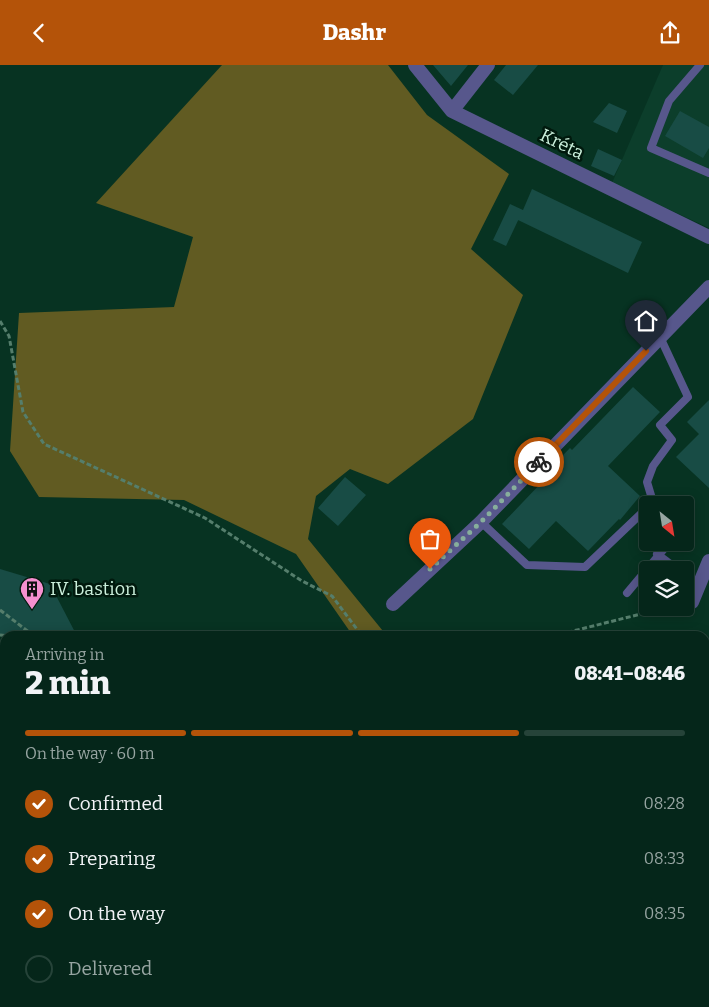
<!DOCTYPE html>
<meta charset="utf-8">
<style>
:root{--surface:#05261a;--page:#0e2e23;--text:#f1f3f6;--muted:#97a5a2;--line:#264339;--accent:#b45309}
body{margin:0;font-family:Bitter,serif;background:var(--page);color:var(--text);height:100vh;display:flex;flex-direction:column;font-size:19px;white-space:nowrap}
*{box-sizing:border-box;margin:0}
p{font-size:16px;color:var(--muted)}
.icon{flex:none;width:28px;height:28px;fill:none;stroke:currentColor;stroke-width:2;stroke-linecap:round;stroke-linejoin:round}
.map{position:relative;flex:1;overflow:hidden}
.drawer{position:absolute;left:0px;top:566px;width:710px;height:376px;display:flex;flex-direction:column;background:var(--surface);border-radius:15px 15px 0 0;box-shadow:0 2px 12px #0003,0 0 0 1px var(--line)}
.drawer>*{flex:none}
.needle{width:32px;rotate:150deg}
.tools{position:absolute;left:639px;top:431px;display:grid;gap:10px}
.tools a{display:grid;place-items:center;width:55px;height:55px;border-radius:5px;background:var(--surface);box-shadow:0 2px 12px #0003,0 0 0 1px var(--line);font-size:25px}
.pin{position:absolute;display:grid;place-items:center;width:42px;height:42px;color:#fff;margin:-51px -21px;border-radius:50% 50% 50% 0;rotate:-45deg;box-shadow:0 0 5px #0007}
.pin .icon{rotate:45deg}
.courier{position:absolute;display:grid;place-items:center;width:50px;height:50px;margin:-25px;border:4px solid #b45309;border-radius:50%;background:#fff;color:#222;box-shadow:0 1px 6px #0007}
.headline em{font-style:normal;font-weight:800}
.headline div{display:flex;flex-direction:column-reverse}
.headline{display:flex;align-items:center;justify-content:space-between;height:85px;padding:0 25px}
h1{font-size:32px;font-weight:800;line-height:38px}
.bar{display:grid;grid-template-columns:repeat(4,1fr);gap:8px 5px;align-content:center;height:60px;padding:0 25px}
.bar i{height:6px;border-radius:4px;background:var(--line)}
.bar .on{background:var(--accent)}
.bar p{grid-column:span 4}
ol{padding:0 25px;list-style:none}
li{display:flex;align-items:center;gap:15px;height:55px}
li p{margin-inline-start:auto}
li .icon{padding:5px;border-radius:50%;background:var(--accent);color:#fff;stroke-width:4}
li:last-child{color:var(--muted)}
li i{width:28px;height:28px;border:2px solid var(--line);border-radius:50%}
header{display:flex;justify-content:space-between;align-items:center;height:65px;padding:0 25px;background:var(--accent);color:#fff;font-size:22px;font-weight:800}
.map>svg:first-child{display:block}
.built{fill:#0c3e2b}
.forest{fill:#615b22}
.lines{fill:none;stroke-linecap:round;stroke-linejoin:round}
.stream{stroke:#7b2c61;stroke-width:5.5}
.building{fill:#184c45}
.path{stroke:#557e6c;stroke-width:3;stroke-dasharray:5 2.5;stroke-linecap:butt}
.service{stroke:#57578c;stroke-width:8}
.minor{stroke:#57578c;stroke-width:14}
.done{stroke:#87ae9c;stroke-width:5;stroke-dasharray:0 9}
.route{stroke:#b45309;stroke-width:6}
.labels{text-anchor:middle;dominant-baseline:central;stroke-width:5;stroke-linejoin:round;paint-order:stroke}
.street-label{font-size:18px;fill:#ccf1dd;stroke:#00190d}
.poi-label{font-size:18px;fill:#ccf1dd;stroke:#00190d;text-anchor:start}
</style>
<header><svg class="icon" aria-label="back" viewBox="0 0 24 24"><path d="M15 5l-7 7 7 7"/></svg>Dashr<svg class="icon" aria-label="share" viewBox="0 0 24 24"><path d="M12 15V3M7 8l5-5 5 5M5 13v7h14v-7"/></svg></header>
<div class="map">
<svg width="709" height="942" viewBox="0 0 709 942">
<rect width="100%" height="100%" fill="#073322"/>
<path class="built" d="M 663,0 L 709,0 L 709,163 L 612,118 Z"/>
<path class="forest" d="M 222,0 L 388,0 L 427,50 L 509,109 L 471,184 L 523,230 L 473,354 L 388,419 L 350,404 L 316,431 L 308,474 L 387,571 L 353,571 L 296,489 L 184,435 L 39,432 L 10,386 L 19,248 L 174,242 L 193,172 L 96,138 Z"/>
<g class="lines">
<path class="stream" d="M 630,942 L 631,938"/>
</g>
<path class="building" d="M 433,0 L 468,0 L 451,21 Z
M 506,0 L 538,0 L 513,30 L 494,15 Z
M 609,38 L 627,46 L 617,68 L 593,57 Z
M 680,46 L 709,62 L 709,83 L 703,93 L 665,71 Z
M 598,84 L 622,95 L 614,111 L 591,101 Z
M 532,124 L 642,177 L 628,208 L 518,155 L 522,147 L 506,181 L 493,175 L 510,139 L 523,145 Z
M 633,322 L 660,347 L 608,401 L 640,431 L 620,455 L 619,454 L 588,486 L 556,456 L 529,484 L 502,459 L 563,395 L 560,393 L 570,383 L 572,385 Z
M 709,335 L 709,423 L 676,392 L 699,369 L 687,357 Z
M 345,412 L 366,430 L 338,461 L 318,443 Z
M 0,504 L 50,519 L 77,571 L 0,571 Z"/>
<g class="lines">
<path class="path" d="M 0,256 L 9,271 L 23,347 L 44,379 L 205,453 L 302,516 L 332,531 L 362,571
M 0,545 L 34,571
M 0,570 L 12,571
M 553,571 L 669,542
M 0,643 L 5,641
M 69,942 L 71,938
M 364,942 L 368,938
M 541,942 L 542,938"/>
<path class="service" d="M 700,0 L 669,36 L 651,83 L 709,108
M 650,440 L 653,437 L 647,417 L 653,401 L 672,375 L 660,360 L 688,332 L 660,272
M 481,457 L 527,500 L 585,502 L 648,442
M 657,489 L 678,505
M 685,510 L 699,520
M 627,528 L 669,478"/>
<path class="minor" d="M 415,0 L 452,46 L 709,172
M 452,46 L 488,0
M 692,537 L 709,496
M 393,539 L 481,457 L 709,222"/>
</g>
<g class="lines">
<path class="done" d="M 430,504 L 481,457 L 539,397"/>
<path class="route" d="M 539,397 L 646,286"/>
</g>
<defs>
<g id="building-pin" transform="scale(1.25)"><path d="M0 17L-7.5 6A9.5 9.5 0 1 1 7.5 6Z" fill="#f690d0" stroke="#00190d"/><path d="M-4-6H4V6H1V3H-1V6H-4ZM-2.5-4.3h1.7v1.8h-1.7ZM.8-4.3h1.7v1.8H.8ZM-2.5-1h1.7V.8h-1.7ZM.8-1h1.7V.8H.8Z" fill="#111"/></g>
</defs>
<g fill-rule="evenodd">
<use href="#building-pin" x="32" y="524"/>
</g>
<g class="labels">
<g class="street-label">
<text transform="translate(562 79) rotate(26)">Kréta</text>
</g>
<g class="poi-label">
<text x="50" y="524">IV. bastion</text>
</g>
</g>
</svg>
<div class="tools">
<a><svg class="needle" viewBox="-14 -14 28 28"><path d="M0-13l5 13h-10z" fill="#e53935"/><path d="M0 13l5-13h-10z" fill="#97a5a2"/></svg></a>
<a><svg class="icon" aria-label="layers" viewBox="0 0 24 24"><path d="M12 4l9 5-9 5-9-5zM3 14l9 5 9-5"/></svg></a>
</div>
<div class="pin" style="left:430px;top:504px;background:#ea580c"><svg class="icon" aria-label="bag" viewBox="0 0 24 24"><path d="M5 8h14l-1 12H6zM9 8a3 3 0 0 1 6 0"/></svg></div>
<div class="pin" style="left:646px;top:286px;background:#1f2937"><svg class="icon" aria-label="home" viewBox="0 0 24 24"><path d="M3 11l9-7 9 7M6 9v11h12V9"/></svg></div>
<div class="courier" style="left:539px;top:397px"><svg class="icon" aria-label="bike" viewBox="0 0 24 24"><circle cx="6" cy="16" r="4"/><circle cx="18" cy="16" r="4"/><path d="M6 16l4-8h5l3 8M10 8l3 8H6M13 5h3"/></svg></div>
<section class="drawer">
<div class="headline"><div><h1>2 min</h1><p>Arriving in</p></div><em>08:41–08:46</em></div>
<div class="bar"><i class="on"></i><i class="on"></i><i class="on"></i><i></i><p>On the way · 60 m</p></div>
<ol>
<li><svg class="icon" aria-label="check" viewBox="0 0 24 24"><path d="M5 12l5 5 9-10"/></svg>Confirmed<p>08:28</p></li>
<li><svg class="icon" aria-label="check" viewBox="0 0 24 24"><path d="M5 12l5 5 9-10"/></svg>Preparing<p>08:33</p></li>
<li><svg class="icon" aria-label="check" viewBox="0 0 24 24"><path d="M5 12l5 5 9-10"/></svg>On the way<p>08:35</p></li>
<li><i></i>Delivered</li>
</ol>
</section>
</div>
